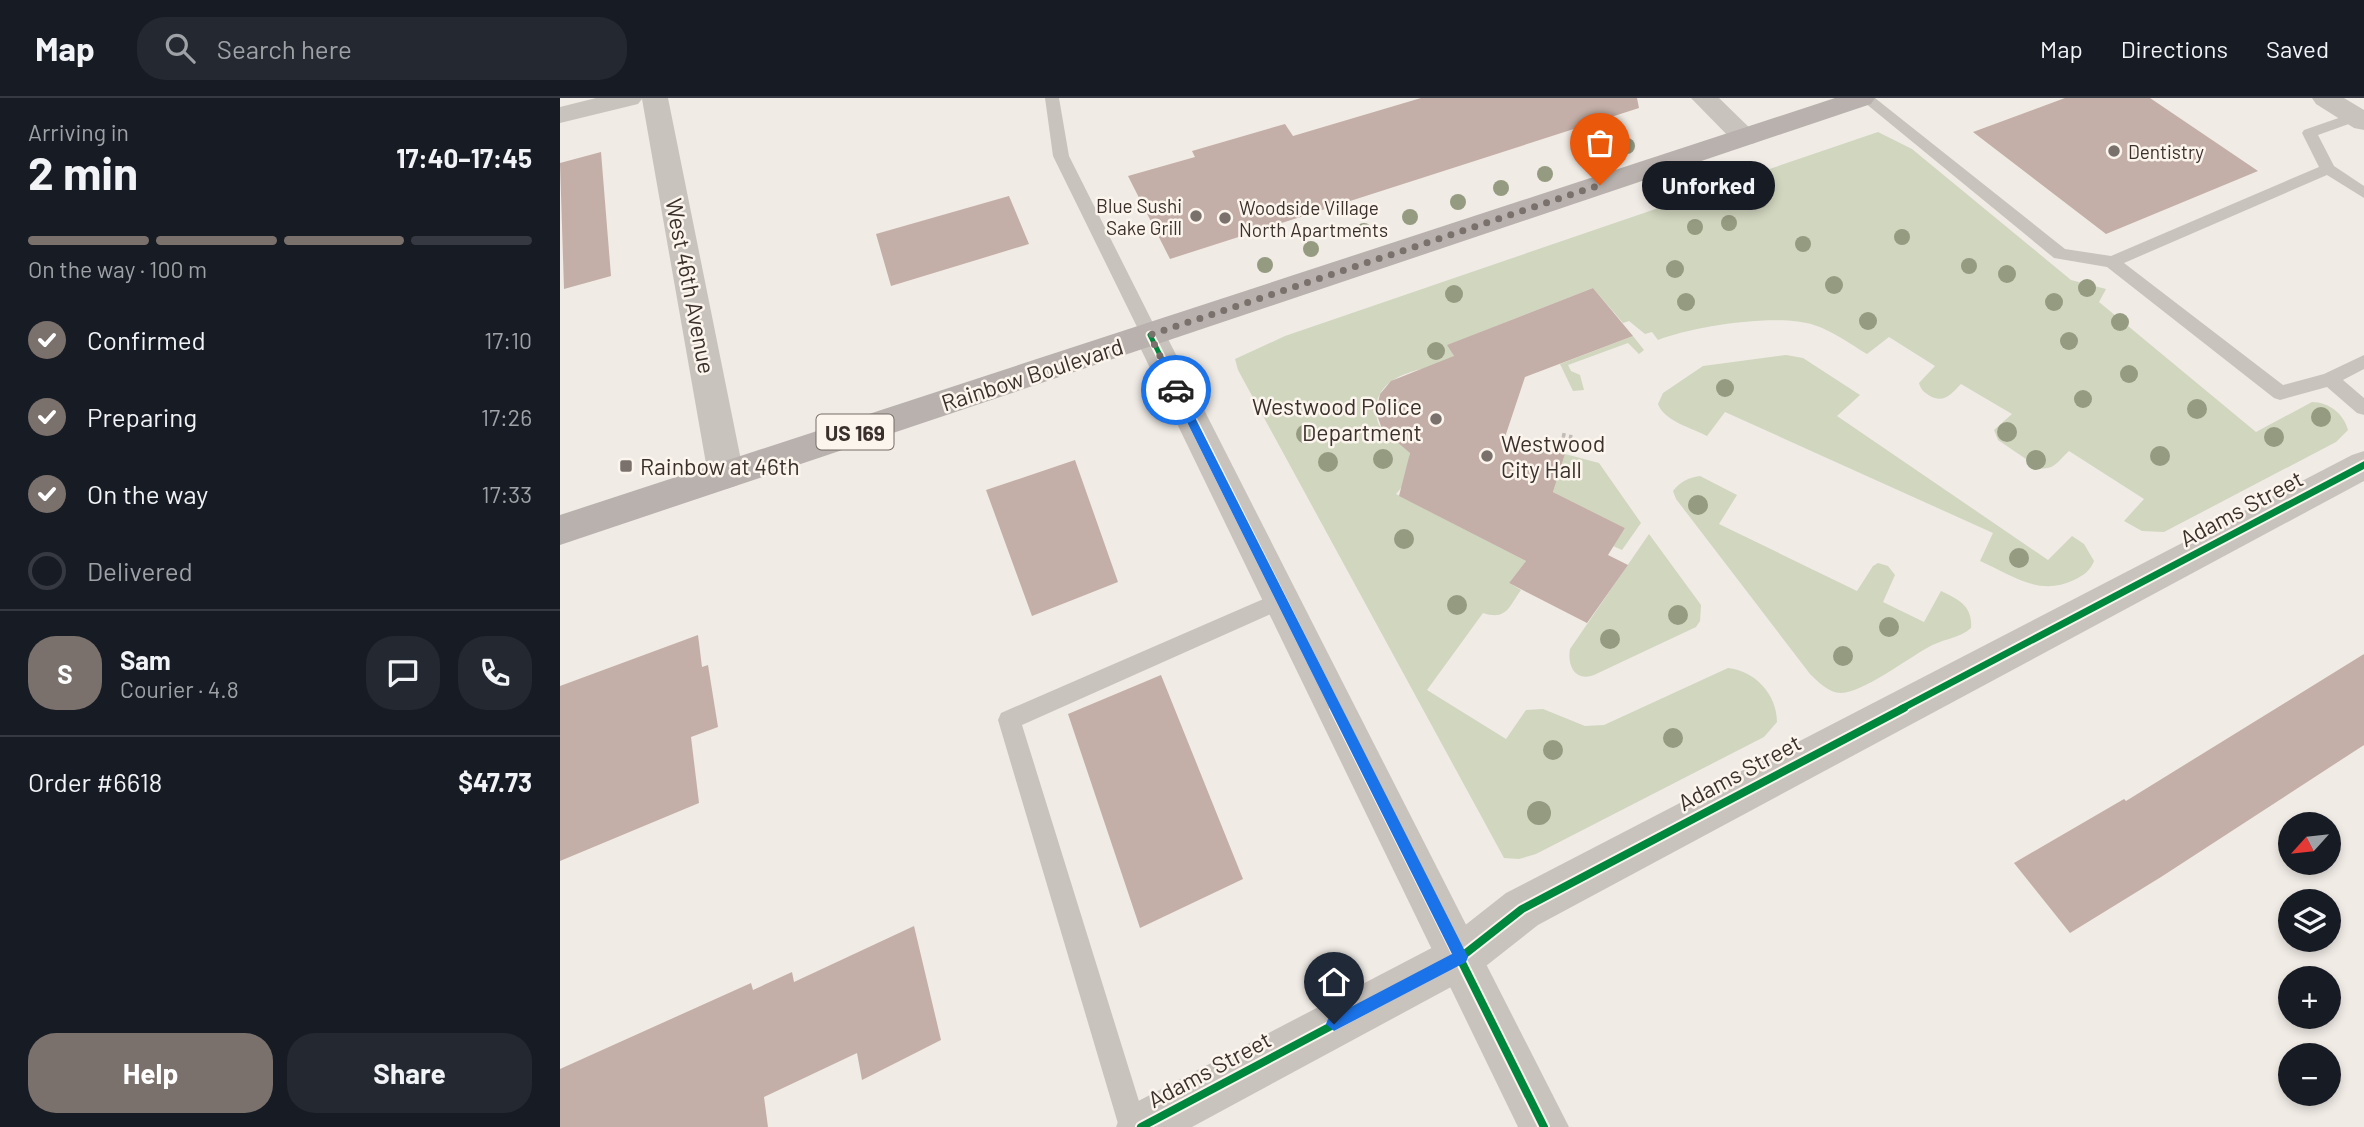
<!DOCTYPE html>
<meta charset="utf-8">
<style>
:root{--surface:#171b24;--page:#242831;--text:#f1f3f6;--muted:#9ea1a6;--line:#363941;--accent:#7a716c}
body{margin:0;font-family:Barlow,sans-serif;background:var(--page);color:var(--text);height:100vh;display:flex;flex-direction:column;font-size:26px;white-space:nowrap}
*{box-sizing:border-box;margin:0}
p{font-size:23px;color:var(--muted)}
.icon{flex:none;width:38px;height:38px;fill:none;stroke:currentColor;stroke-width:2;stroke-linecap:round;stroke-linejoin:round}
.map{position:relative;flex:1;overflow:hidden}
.drawer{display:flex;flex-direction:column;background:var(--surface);width:560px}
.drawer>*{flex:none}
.needle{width:46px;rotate:243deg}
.buttons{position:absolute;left:1718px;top:714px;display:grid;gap:14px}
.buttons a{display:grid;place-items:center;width:63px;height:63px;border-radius:50%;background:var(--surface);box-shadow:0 4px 10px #0003;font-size:35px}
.pin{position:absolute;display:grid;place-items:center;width:60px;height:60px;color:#fff;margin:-72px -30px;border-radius:50% 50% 50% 0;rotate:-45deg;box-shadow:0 0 7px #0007}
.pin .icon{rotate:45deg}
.courier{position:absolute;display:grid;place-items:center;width:70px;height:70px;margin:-35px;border:5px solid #1a73e8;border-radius:50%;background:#fff;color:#222;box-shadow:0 2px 9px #0007}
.bubble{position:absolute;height:49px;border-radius:24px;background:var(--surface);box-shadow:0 4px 10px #0003;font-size:23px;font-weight:700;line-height:49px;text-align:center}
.summary em{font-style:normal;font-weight:700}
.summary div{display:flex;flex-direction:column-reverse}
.summary{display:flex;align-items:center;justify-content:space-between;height:119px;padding:0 28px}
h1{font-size:46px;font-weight:700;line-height:52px}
.bar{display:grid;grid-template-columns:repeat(4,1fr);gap:10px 7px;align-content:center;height:84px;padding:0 28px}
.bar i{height:9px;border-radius:5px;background:var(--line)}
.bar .current{background:var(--accent)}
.bar p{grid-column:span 4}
.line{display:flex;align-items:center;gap:18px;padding:0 28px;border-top:2px solid var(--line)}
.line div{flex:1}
.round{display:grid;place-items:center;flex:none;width:74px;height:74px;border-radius:28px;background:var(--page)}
ol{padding:0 28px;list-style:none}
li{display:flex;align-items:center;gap:21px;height:77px}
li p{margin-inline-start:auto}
li .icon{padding:7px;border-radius:50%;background:var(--accent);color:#fff;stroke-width:4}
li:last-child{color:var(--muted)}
li i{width:38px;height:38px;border:4px solid var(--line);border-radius:50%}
.cta{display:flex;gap:14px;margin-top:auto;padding:14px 28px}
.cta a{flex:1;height:80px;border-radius:28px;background:var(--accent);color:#fff;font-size:28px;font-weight:700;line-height:80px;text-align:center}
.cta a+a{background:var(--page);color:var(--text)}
header{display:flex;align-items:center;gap:42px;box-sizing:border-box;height:98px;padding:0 35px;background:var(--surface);border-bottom:2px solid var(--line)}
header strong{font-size:33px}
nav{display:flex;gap:38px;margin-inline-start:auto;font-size:24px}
.search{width:490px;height:63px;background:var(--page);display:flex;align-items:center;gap:18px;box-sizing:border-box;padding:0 24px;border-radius:28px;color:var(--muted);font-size:26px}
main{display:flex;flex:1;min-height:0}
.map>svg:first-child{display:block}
.green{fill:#d1d6bf}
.building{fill:#c3afa7}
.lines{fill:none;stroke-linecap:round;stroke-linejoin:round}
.path{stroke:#c2bbb6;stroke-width:4.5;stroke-dasharray:3.5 3.5;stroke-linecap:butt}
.service{fill:#c9c3be;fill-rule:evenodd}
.minor{fill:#c9c3be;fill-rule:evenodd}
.tertiary{fill:#c9c3be;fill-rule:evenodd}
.primary{fill:#b8b1ad;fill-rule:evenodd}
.cycleway-far2-casing{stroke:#fbf5ee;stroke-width:9}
.cycleway-far1-casing{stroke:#fbf5ee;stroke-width:11}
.cycleway-casing{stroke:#fbf5ee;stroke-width:12}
.cycleway-far2{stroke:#00873e;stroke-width:5}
.cycleway-far1{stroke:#00873e;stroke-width:7}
.cycleway{stroke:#00873e;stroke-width:8}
.tree{fill:#959b80}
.route{fill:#1a73e8}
.done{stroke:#7a716c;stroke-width:7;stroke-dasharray:0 12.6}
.poi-dot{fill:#7a716c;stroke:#fbf5ee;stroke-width:2.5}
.labels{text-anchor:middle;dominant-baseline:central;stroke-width:5;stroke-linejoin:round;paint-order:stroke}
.far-poi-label{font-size:19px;fill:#3b302b;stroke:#fbf5ee;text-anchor:start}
.shield{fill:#fbf5ee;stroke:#756b66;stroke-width:2}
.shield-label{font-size:21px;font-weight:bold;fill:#3b302b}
.street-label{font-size:23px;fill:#3b302b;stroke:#fbf5ee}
.poi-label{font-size:23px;fill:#3b302b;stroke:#fbf5ee;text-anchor:start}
</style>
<header>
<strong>Map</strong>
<div class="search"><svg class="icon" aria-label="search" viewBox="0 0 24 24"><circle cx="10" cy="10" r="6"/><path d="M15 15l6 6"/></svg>Search here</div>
<nav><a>Map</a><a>Directions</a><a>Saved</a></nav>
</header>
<main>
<section class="drawer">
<div class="summary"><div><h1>2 min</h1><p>Arriving in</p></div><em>17:40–17:45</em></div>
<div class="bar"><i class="current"></i><i class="current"></i><i class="current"></i><i></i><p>On the way · 100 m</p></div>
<ol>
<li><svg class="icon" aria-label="check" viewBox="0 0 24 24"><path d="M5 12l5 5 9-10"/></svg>Confirmed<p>17:10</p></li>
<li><svg class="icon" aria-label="check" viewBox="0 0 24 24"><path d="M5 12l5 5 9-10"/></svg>Preparing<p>17:26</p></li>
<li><svg class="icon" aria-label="check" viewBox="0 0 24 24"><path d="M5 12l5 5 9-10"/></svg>On the way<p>17:33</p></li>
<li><i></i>Delivered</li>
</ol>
<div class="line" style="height:126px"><b class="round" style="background:var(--accent);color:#fff">S</b><div><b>Sam</b><p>Courier · 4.8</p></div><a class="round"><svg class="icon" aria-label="chat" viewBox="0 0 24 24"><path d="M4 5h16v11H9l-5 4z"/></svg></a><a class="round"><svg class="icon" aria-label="phone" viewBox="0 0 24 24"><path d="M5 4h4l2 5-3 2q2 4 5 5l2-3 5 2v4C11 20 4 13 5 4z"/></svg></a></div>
<div class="line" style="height:91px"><div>Order #6618</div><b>$47.73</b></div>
<div class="cta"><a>Help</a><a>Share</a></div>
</section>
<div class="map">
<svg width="1804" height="1029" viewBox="0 0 1804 1029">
<rect width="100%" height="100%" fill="#f0ebe5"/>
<path class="green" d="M 1318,34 L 1352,51 L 1511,182 L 1546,191 L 1539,204 L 1696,334 L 1752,304 C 1769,304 1784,316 1788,332 L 1776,344 L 1604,434 L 1582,433 L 1564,423 L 1584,401 L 1509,353 C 1499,362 1494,373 1479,370 L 1438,342 L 1434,332 L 1452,316 L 1401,286 C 1392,295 1384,306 1370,298 C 1364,294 1361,292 1359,285 L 1375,268 L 1329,239 L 1307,256 C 1290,246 1273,233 1254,227 C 1218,215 1134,228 1098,242 L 1092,234 L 1085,236 L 1069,223 L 1063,225 L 1033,190 L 888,247 L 897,264 C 869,270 819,273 816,310 C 816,317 817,326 822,331 C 830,338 843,343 851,348 L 849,360 L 863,364 L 836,396 L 966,463 L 949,485 L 961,492 C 949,508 947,523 923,515 L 867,592 L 946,641 L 966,612 L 983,611 L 1025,628 L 1044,627 L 1168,570 C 1195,573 1217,596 1217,624 L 1204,639 L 976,756 L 959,761 L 944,760 L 678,272 L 675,261 L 725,238 L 1119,103 C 1139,101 1165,93 1180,81 Z
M 1073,238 L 1084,252 L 1079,256 L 1068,245 L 1008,267 L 1011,273 L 1020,277 L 1024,292 L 1013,293 L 1000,266 Z
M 1226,257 L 1243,260 L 1300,297 L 1277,318 L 1488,462 L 1512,438 L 1524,446 L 1534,463 C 1530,473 1524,477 1514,482 C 1479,499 1452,477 1420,463 L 1433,435 L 1165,314 L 1147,338 C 1132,330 1104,323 1098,306 L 1103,295 L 1143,268 Z
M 1005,356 L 1039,365 L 1081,425 L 1062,452 L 1053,448 L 1065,430 L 993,394 Z
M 1140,378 L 1177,397 L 1159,426 L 1297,493 L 1313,468 L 1318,465 L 1328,468 L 1335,477 L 1323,504 L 1364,524 L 1381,493 C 1398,501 1413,508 1411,530 C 1399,541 1381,541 1367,550 C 1347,561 1304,594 1281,595 C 1269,595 1258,584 1250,576 L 1116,401 L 1113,393 C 1121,383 1128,380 1140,378 Z
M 1089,436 L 1141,507 L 1140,523 L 1136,529 L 1034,577 C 1015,584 1007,568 1010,551 Z"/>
<path class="building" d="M 861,0 L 1077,0 L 1079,10 L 610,161 L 568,78 L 635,59 L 632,53 L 725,26 L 733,38 Z
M 1505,0 L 1590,0 L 1698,73 L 1546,136 L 1413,34 Z
M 41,54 L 51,178 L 4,191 L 0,65 Z
M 449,98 L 469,146 L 331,188 L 316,136 Z
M 1033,190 L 1073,238 L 965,279 L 944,342 L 1005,356 L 993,394 L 1065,430 L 1048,457 L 1068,467 L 1027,525 L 949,485 L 966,463 L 839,398 L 850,355 L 822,331 L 816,314 L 820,296 L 831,283 L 894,258 L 887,247 Z
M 515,362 L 558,484 L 472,518 L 426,392 Z
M 138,537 L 142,569 L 148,567 L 158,629 L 131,639 L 139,705 L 0,763 L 0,588 Z
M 1804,556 L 1804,647 L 1601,779 L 1510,835 L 1454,765 L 1564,701 L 1566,703 Z
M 601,577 L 683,781 L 580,830 L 508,616 Z
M 354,828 L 381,942 L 302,982 L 297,955 L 204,999 L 208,1029 L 0,1029 L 0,971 L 191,885 L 193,892 L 232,874 L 234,884 Z"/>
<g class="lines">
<path class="path" d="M 1002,337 L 1015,340"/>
<path class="service" d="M 485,0 L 499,0 L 509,58 L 599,237 L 596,241 L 584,241 L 581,237 L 493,58 Z
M 1299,0 L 1315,0 L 1505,151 L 1551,158 L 1759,69 L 1742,35 L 1744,32 L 1790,16 L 1800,16 L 1802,19 L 1800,22 L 1758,37 L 1774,68 L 1804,88 L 1804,100 L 1767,77 L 1564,165 L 1723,287 L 1764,276 L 1804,257 L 1804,271 L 1783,282 L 1804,300 L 1804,317 L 1797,315 L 1767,289 L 1720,302 L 1714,300 L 1547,169 L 1494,160 Z
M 722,493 L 729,496 L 732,502 L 729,508 L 462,627 L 587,1029 L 559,1029 L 438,622 L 441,615 Z"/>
<path class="minor" d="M 36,0 L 108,0 L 184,377 L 178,387 L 166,391 L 154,387 L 148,377 L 82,1 L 78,6 L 0,25 L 0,9 Z
M 1131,0 L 1159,0 L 1199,39 L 1195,45 L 1185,47 L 1175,45 Z
M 1752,0 L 1784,0 L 1804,12 L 1804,32 L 1794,30 L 1756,6 Z
M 1804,353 L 1804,383 L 978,827 L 917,875 L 632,1029 L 556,1029 L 563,1011 L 885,843 L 946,795 L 1792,357 Z"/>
<path class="tertiary" d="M 590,226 L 601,229 L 606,237 L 1009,1029 L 958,1029 L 574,237 L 579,229 Z"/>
<path class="primary" d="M 1275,0 L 1315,0 L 1311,6 L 0,447 L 0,417 Z"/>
<g class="cycleway-far2-casing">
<path id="cycleway-far2" d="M 590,237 L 608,273"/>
</g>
<g class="cycleway-far1-casing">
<path id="cycleway-far1" d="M 607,272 L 776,611
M 1341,611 L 1804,367"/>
</g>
<g class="cycleway-casing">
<path id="cycleway" d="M 775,610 L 984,1029
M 581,1029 L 901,859 L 962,811 L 1344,610"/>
</g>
<use href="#cycleway-far2" class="cycleway-far2"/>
<use href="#cycleway-far1" class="cycleway-far1"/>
<use href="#cycleway" class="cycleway"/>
</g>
<g class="tree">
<circle cx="1067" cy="48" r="8"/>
<circle cx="1027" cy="62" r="8"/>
<circle cx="985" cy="76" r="8"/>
<circle cx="941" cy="90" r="8"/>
<circle cx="1200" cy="102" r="8"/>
<circle cx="898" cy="104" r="8"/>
<circle cx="850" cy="119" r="8"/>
<circle cx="1169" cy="125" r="8"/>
<circle cx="1135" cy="129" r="8"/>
<circle cx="804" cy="133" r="8"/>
<circle cx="1342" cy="139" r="8"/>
<circle cx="1243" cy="146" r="8"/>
<circle cx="751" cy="151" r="8"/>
<circle cx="705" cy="167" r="8"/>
<circle cx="1409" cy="168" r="8"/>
<circle cx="1115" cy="171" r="9"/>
<circle cx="1447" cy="176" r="9"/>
<circle cx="1274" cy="187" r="9"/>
<circle cx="1527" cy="190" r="9"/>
<circle cx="894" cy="196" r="9"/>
<circle cx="1126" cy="204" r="9"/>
<circle cx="1494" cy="204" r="9"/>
<circle cx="1308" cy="223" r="9"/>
<circle cx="1560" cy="224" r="9"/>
<circle cx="1509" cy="243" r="9"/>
<circle cx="876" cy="253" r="9"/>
<circle cx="1569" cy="276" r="9"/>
<circle cx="1165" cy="290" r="9"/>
<circle cx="1523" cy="301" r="9"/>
<circle cx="1637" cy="311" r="10"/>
<circle cx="1761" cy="319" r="10"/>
<circle cx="1447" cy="334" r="10"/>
<circle cx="746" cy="336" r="10"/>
<circle cx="1714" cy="339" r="10"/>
<circle cx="1600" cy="358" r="10"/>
<circle cx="823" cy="361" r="10"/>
<circle cx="1476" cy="362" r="10"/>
<circle cx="768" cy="364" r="10"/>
<circle cx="1138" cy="407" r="10"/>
<circle cx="844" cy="441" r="10"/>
<circle cx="1459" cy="460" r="10"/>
<circle cx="897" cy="507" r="10"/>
<circle cx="1118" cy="517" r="10"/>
<circle cx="1329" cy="529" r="10"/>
<circle cx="1050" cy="541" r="10"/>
<circle cx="1283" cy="558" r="10"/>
<circle cx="1113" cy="640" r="10"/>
<circle cx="993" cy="652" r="10"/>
<circle cx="979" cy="715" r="12"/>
</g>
<path class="route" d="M 616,288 L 621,292 L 908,859 L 906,864 L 774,933 L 766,926 L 768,921 L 892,856 L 611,292 Z"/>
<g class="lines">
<path class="done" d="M 616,292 L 590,237 L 1040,87"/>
</g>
<g class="poi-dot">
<circle cx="1554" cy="53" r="7"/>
<circle cx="636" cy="118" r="7"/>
<circle cx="665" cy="120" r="7"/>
<circle cx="876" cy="321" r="7"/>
<circle cx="927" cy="358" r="7"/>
<rect x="59" y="361" width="14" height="14" rx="3.5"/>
</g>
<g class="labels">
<g class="far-poi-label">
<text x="1568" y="53">Dentistry</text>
<text x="622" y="107" text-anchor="end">Blue Sushi<tspan x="622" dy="22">Sake Grill</tspan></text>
<text x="679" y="109">Woodside Village<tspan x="679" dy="22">North Apartments</tspan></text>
</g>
<rect class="shield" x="256.5" y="316.5" width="77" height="35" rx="5"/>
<g class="shield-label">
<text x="295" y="334">US 169</text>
</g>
<g class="street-label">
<text transform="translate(131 188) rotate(79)">West 46th Avenue</text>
<text transform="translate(472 276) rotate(-18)">Rainbow Boulevard</text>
<text transform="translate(1681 410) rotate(-28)">Adams Street</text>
<text transform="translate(1179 674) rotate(-28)">Adams Street</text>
<text transform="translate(649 971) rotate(-28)">Adams Street</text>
</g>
<g class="poi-label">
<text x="862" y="308" text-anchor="end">Westwood Police<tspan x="862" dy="26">Department</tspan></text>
<text x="941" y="345">Westwood<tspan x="941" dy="26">City Hall</tspan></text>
<text x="80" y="368">Rainbow at 46th</text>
</g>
</g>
</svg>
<div class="buttons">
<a><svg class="needle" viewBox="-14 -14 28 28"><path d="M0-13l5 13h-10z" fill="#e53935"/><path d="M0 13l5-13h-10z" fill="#9ea1a6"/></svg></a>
<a><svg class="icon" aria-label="layers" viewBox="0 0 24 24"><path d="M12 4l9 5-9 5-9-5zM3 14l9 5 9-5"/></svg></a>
<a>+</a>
<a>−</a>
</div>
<div class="pin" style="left:1040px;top:87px;background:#ea580c"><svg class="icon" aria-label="bag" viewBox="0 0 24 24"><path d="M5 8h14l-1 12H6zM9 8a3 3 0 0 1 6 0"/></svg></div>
<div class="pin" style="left:774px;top:926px;background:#1f2937"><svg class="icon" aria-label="home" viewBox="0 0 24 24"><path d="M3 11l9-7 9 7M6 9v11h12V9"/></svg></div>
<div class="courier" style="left:616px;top:292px"><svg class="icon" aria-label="car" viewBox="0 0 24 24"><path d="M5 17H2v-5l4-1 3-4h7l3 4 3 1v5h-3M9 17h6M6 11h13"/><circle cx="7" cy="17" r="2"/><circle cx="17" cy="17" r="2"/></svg></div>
<div class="bubble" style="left:1082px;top:63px;width:133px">Unforked</div>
</div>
</main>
